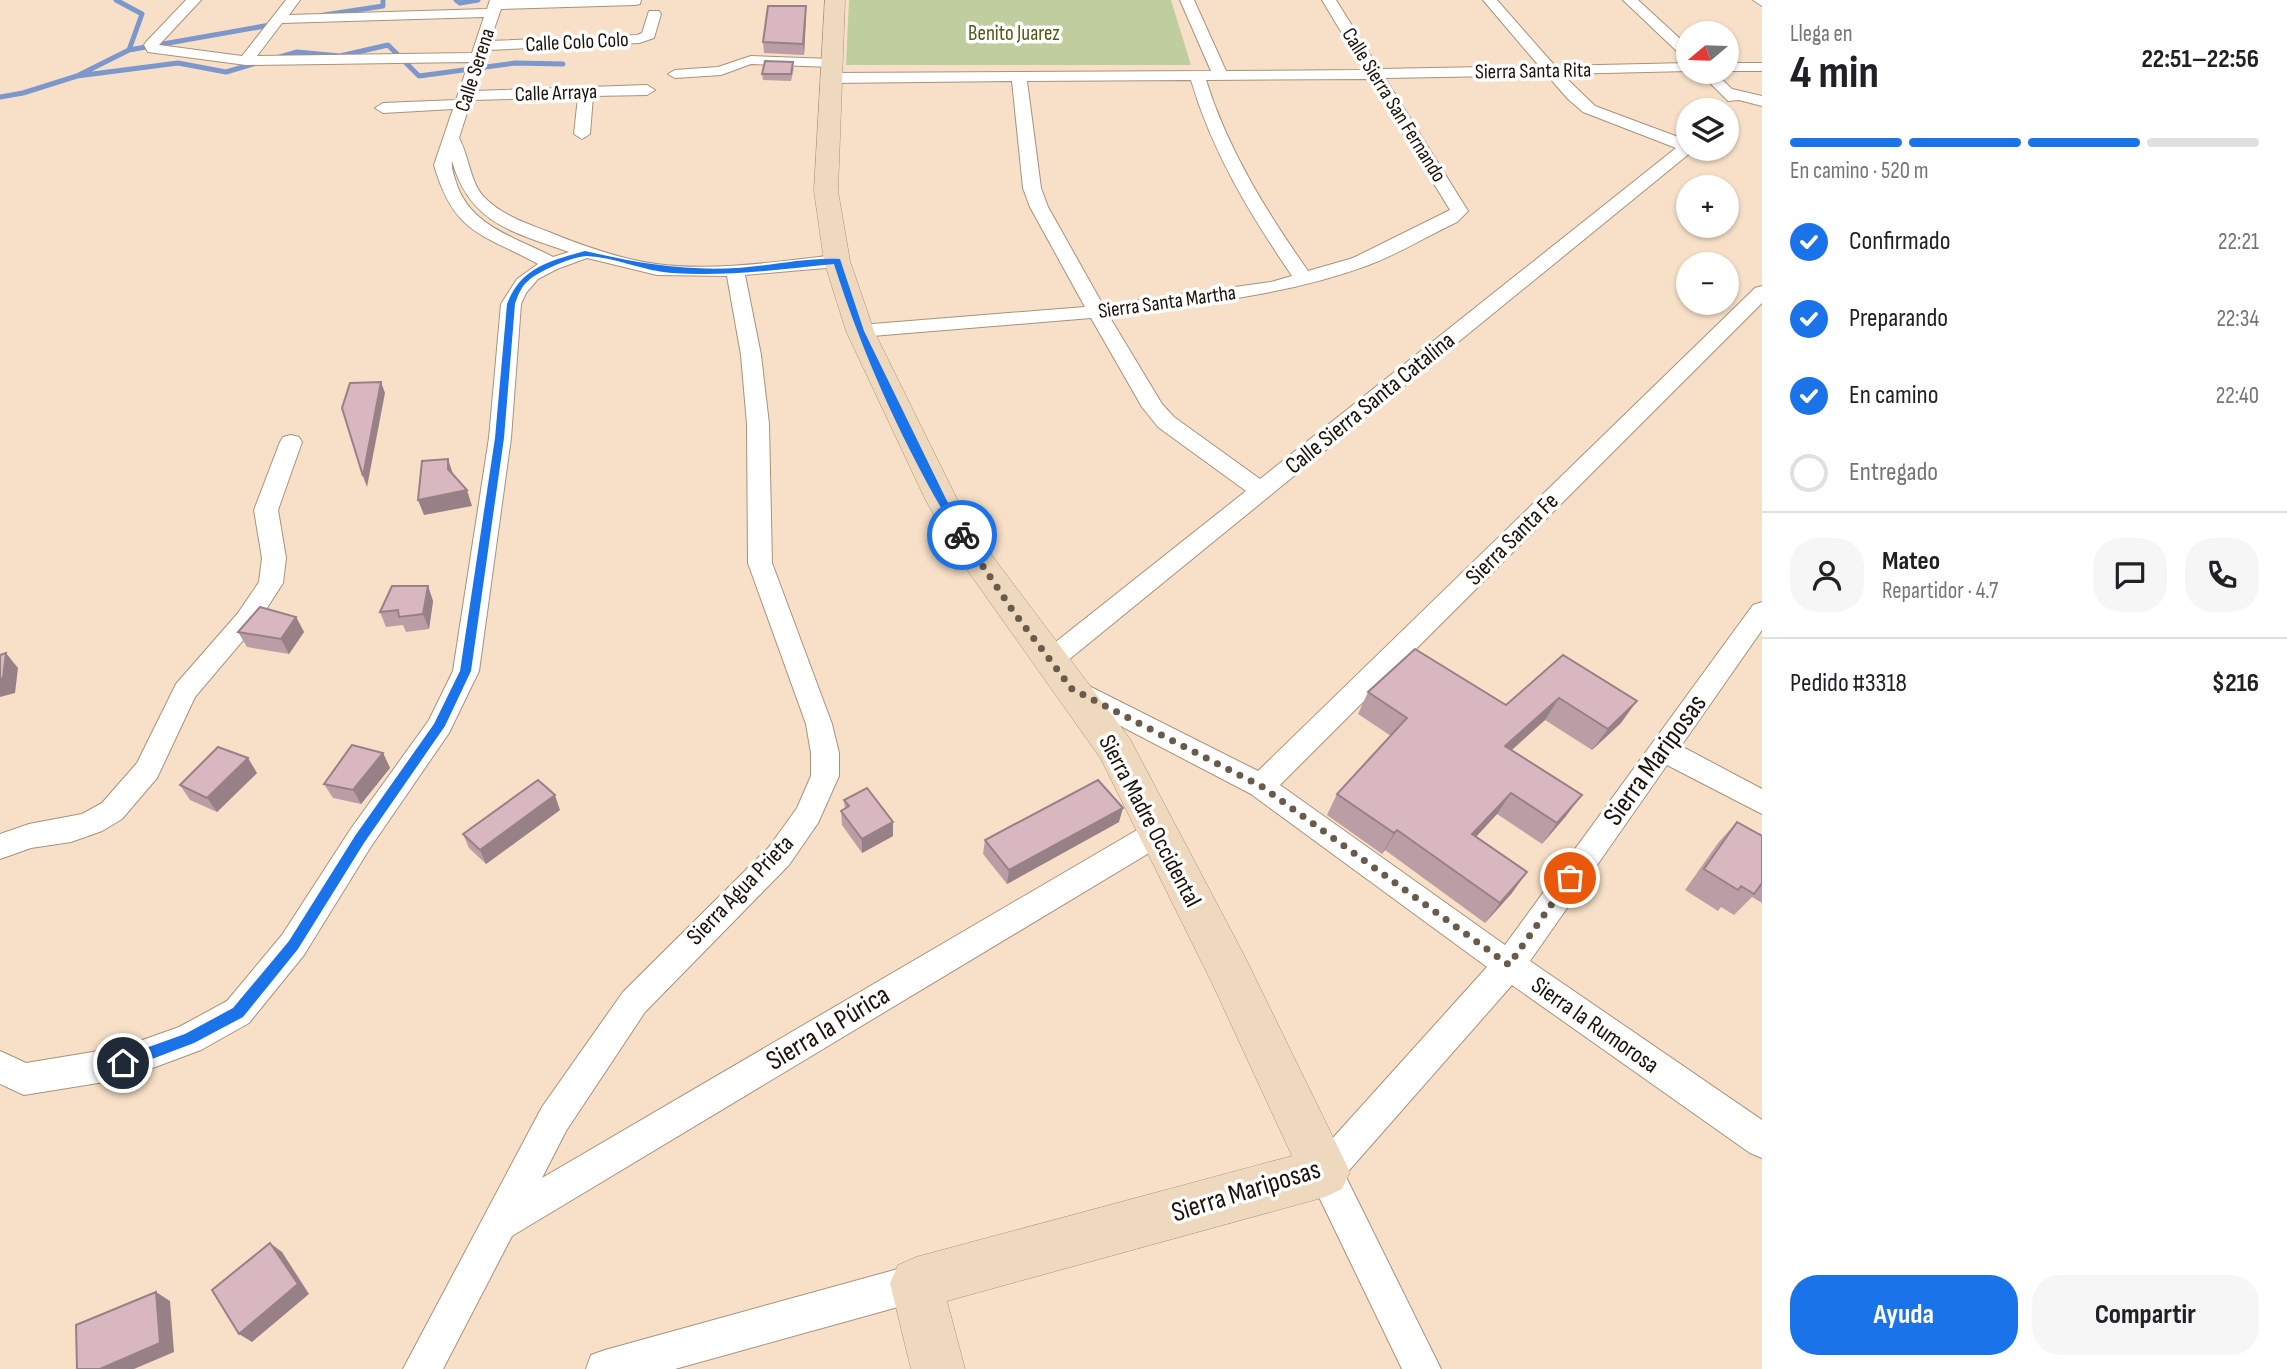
<!DOCTYPE html>
<html lang="es">
<meta charset="utf-8">
<style>
:root{--surface:#fff;--page:#f6f6f6;--text:#202124;--muted:#757577;--line:#e0e0e0;--accent:#1a73e8}
body{margin:0;font-family:"Sofia Sans Condensed",sans-serif;background:var(--page);color:var(--text);height:100vh;display:flex;flex-direction:column;font-size:26px;white-space:nowrap}
*{box-sizing:border-box;margin:0}
p{font-size:23px;color:var(--muted)}
.icon{flex:none;width:38px;height:38px;fill:none;stroke:currentColor;stroke-width:2;stroke-linecap:round;stroke-linejoin:round}
.map{position:relative;flex:1;overflow:hidden}
.sheet{display:flex;flex-direction:column;background:var(--surface);width:525px}
.sheet>*{flex:none}
.needle{width:46px;rotate:251deg}
.tools{position:absolute;left:1676px;top:21px;display:grid;gap:14px}
.tools a{display:grid;place-items:center;width:63px;height:63px;border-radius:50%;background:var(--surface);box-shadow:0 2px 5px #0004;font-size:35px}
.pin{position:absolute;display:grid;place-items:center;width:60px;height:60px;color:#fff;margin:-30px;border:4px solid #fff;border-radius:50%;box-shadow:0 2px 7px #0007}
.courier{position:absolute;display:grid;place-items:center;width:70px;height:70px;margin:-35px;border:5px solid #1a73e8;border-radius:50%;background:#fff;color:#222;box-shadow:0 2px 9px #0007}
.headline em{font-style:normal;font-weight:700}
.headline div{display:flex;flex-direction:column-reverse}
.headline{display:flex;align-items:center;justify-content:space-between;height:119px;padding:0 28px}
h1{font-size:46px;font-weight:700;line-height:52px}
.bar{display:grid;grid-template-columns:repeat(4,1fr);gap:10px 7px;align-content:center;height:84px;padding:0 28px}
.bar i{height:9px;border-radius:5px;background:var(--line)}
.bar .selected{background:var(--accent)}
.bar p{grid-column:span 4}
.line{display:flex;align-items:center;gap:18px;padding:0 28px;border-top:2px solid var(--line)}
.line div{flex:1}
.round{display:grid;place-items:center;flex:none;width:74px;height:74px;border-radius:28px;background:var(--page)}
ol{padding:0 28px;list-style:none}
li{display:flex;align-items:center;gap:21px;height:77px}
li p{margin-inline-start:auto}
li .icon{padding:7px;border-radius:50%;background:var(--accent);color:#fff;stroke-width:4}
li:last-child{color:var(--muted)}
li i{width:38px;height:38px;border:4px solid var(--line);border-radius:50%}
.cta{display:flex;gap:14px;margin-top:auto;padding:14px 28px}
.cta a{flex:1;height:80px;border-radius:28px;background:var(--accent);color:#fff;font-size:28px;font-weight:700;line-height:80px;text-align:center}
.cta a+a{background:var(--page);color:var(--text)}
main{display:flex;flex:1;min-height:0}
.map>svg:first-child{display:block}
.green{fill:#c0cd9e}
.lines{fill:none;stroke-linecap:round;stroke-linejoin:round}
.stream{stroke:#7c97cb;stroke-width:5}
.street-casing{stroke:#a7927b;stroke-width:2}
.secondary-casing{stroke:#a7927b;stroke-width:1}
.street{fill:#fff;fill-rule:evenodd}
.secondary{fill:#eed9bf;fill-rule:evenodd}
.wall{fill:#bb9da6}
.shaded-wall{fill:#988087}
.building{fill:#d9b7c1;stroke:#988087;stroke-width:2}
.route{fill:#1a73e8}
.done{stroke:#685b4c;stroke-width:7;stroke-dasharray:0 12.6}
.labels{text-anchor:middle;dominant-baseline:central;stroke-width:7;stroke-linejoin:round;paint-order:stroke}
.far-park-label{font-size:21px;fill:#4d5a17;stroke:#fff}
.far-street-label{font-size:21px;fill:#1b130a;stroke:#fff}
.street-label{font-size:24px;fill:#1b130a;stroke:#fff}
.near-street-label{font-size:28px;fill:#1b130a;stroke:#fff}
</style>
<main>
<div class="map">
<svg width="1762" height="1369" viewBox="0 0 1762 1369">
<rect width="100%" height="100%" fill="#f7e0c7"/>
<path class="green" d="M 849,0 L 1171,0 L 1191,65 L 846,65 Z"/>
<g class="lines">
<path class="stream" d="M 116,0 L 142,14 L 129,50
M 456,0 L 460,3 L 478,0
M 324,15 L 383,6 L 383,0
M 273,59 L 297,52 L 340,56 L 388,45 L 419,76 L 515,63 L 563,64
M 77,76 L 178,63 L 226,72 L 260,62
M 0,97 L 23,93 L 77,76 L 129,50 L 276,24"/>
<g class="street-casing">
<path id="street" d="M 186,0 L 201,0 L 159,45 L 242,56 L 286,0 L 300,0 L 289,15 L 487,9 L 490,0 L 641,0 L 640,4 L 635,5 L 501,9 L 490,41 L 637,35 L 642,33 L 649,11 L 659,11 L 661,14 L 654,38 L 639,43 L 488,50 L 474,91 L 647,85 L 655,90 L 647,95 L 593,96 L 590,134 L 582,139 L 574,134 L 578,97 L 471,100 L 459,138 C 469,156 470,182 484,197 C 501,215 526,223 549,232 C 583,246 619,259 656,264 C 716,272 778,261 837,255 L 846,261 L 837,267 L 745,275 L 761,355 L 769,424 L 772,563 L 832,724 L 839,753 L 839,776 L 818,823 L 789,865 L 645,1012 L 566,1131 L 542,1178 L 1149,823 L 1159,820 L 1169,823 L 1173,832 L 1169,841 L 512,1236 L 443,1369 L 403,1369 L 542,1107 L 623,992 L 769,847 L 797,808 L 811,776 L 811,753 L 806,724 L 748,563 L 747,424 L 741,355 L 727,276 L 657,275 L 587,258 L 557,269 L 538,279 L 526,293 L 521,304 L 511,438 L 479,671 L 449,733 L 370,848 L 304,955 L 249,1023 L 201,1050 L 123,1079 L 24,1095 L 0,1084 L 0,1051 L 26,1063 L 123,1047 L 179,1027 L 227,1001 L 282,935 L 350,830 L 429,720 L 453,671 L 489,438 L 501,304 L 517,279 L 538,264 C 481,233 454,234 434,165 L 453,109 L 383,113 L 375,108 L 383,103 L 456,100 L 469,62 L 246,65 L 148,52 L 144,45 L 146,42 ZM 484,17 L 472,53 L 257,56 L 282,23 ZM 452,161 C 470,224 513,232 569,252 L 553,257 C 516,237 470,227 456,182 C 454,175 451,169 452,161 Z
M 1180,0 L 1194,0 L 1226,71 L 1364,70 L 1322,0 L 1336,0 L 1379,69 L 1539,66 L 1483,0 L 1497,0 L 1555,66 L 1689,63 L 1689,71 L 1562,74 L 1595,106 L 1689,141 L 1689,149 L 1695,149 L 1061,666 L 1052,669 L 1043,666 L 1039,659 L 1043,652 L 1246,491 L 1158,427 L 1142,407 L 1091,318 L 860,337 L 853,335 L 850,331 L 853,327 L 860,325 L 1085,307 L 1030,207 L 1023,188 L 1012,81 L 832,83 L 824,78 L 832,73 L 1211,71 ZM 1547,75 L 1568,99 L 1583,112 L 1676,148 L 1260,479 L 1174,417 L 1162,404 L 1109,316 C 1195,304 1284,296 1366,266 C 1397,255 1427,236 1457,222 L 1468,211 L 1385,78 ZM 1370,79 L 1450,210 L 1353,258 L 1308,271 C 1266,211 1228,150 1206,80 ZM 1191,80 C 1212,152 1250,214 1292,276 L 1271,282 L 1103,305 L 1048,207 L 1041,188 L 1027,81 Z
M 1623,0 L 1638,0 L 1689,47 L 1689,59 L 1684,58 Z
M 1753,0 L 1762,0 L 1762,6 Z
M 751,56 L 832,59 L 839,63 L 832,67 L 751,64 L 721,75 L 675,78 L 668,74 L 675,70 L 718,67 Z
M 1727,63 L 1762,63 L 1762,71 L 1727,71 Z
M 1699,72 L 1714,72 L 1732,89 L 1762,96 L 1762,106 L 1739,100 L 1728,101 Z
M 1762,286 L 1762,303 L 1280,785 L 1505,945 L 1753,605 L 1762,602 L 1762,630 L 1681,746 L 1762,789 L 1762,814 L 1667,765 L 1530,961 L 1762,1120 L 1762,1158 L 1750,1153 L 1512,985 L 1345,1175 L 1441,1369 L 1402,1369 L 1307,1172 L 1313,1160 L 1487,967 L 1251,794 L 1065,697 L 1061,690 L 1065,683 L 1074,680 L 1083,683 L 1258,771 L 1755,288 Z
M 291,435 L 299,437 L 302,442 L 278,510 L 286,558 L 283,583 L 256,625 L 195,697 L 157,778 L 122,819 L 102,831 L 71,842 L 31,848 L 0,859 L 0,834 L 29,824 L 82,814 L 102,803 L 137,763 L 176,684 L 238,613 L 259,582 L 262,558 L 254,510 L 280,442 L 283,437 Z
M 916,1264 L 929,1270 L 935,1283 L 929,1296 L 916,1302 L 675,1369 L 586,1369 L 591,1355 L 605,1350 Z"/>
</g>
<g class="secondary-casing">
<path id="secondary" d="M 825,0 L 845,0 L 838,191 L 850,261 L 874,331 L 957,499 L 987,549 L 1130,739 L 1244,955 L 1350,1172 L 1342,1189 L 1325,1197 L 947,1301 L 965,1369 L 911,1369 L 890,1283 L 898,1265 L 916,1257 L 1292,1156 L 1212,983 L 1101,759 L 958,557 L 925,499 L 846,331 L 824,261 L 814,191 Z"/>
</g>
<use href="#street" class="street"/>
<use href="#secondary" class="secondary"/>
</g>
<path class="wall" d="M 806,6 L 806,17 L 804,55 L 764,53 L 763,42 Z
M 794,68 L 791,81 L 763,80 L 762,74 Z
M 428,586 L 433,601 L 429,629 L 406,632 L 403,625 L 386,627 L 380,612 Z
M 296,617 L 304,632 L 289,654 L 247,647 L 238,632 Z
M 1563,655 L 1621,723 L 1592,750 L 1545,720 L 1511,750 L 1566,816 L 1542,844 L 1497,814 L 1476,837 L 1512,893 L 1485,923 L 1385,850 L 1382,854 L 1327,815 L 1337,794 L 1391,736 L 1358,714 L 1368,692 L 1506,705 Z
M 383,753 L 390,768 L 361,804 L 333,798 L 324,784 Z
M 257,773 L 217,812 L 190,800 L 180,785 Z
M 844,800 L 893,836 L 862,853 L 842,825 L 841,811 L 845,809 Z
M 560,810 L 486,864 L 469,848 L 463,834 Z
M 1119,822 L 1007,884 L 983,854 L 985,840 Z
M 1737,822 L 1762,836 L 1762,903 L 1752,897 L 1734,915 L 1721,907 L 1718,911 L 1685,890 L 1718,843 Z"/>
<path class="shaded-wall" d="M 806,6 L 806,17 L 804,55 L 803,44 Z
M 381,382 L 385,393 L 367,487 L 363,476 Z
M 448,459 L 453,474 L 448,469 Z
M 467,490 L 472,506 L 424,515 L 418,500 Z
M 428,586 L 433,601 L 429,629 L 423,614 Z
M 296,617 L 304,632 L 289,654 L 281,639 Z
M 6,653 L 18,668 L 15,693 L 0,697 L 0,679 Z
M 1559,698 L 1545,720 L 1492,768 L 1505,746 Z
M 1637,701 L 1621,723 L 1592,750 L 1608,729 Z
M 383,753 L 390,768 L 361,804 L 353,790 Z
M 248,758 L 257,773 L 217,812 L 207,798 Z
M 1511,793 L 1497,814 L 1459,855 L 1472,834 Z
M 555,795 L 560,810 L 486,864 L 480,850 Z
M 1582,795 L 1566,816 L 1542,844 L 1557,823 Z
M 1123,808 L 1119,822 L 1007,884 L 1009,870 Z
M 893,822 L 893,836 L 862,853 L 862,839 Z
M 1397,830 L 1385,850 L 1382,854 L 1394,833 Z
M 1527,872 L 1512,893 L 1485,923 L 1500,903 Z
M 270,1243 L 282,1252 L 309,1294 L 252,1342 L 239,1334 Z
M 156,1292 L 170,1301 L 174,1352 L 134,1369 L 100,1369 Z"/>
<path class="building" d="M 768,6 L 806,6 L 803,44 L 763,42 Z
M 765,61 L 793,62 L 791,74 L 762,74 Z
M 381,382 L 363,476 L 342,408 L 350,383 Z
M 448,459 L 448,469 L 467,490 L 418,500 L 422,461 Z
M 392,586 L 428,586 L 423,614 L 399,617 L 398,610 L 380,612 Z
M 260,607 L 296,617 L 281,639 L 238,632 Z
M 1415,649 L 1506,705 L 1563,655 L 1637,701 L 1608,729 L 1559,698 L 1505,746 L 1582,795 L 1557,823 L 1511,793 L 1472,834 L 1527,872 L 1500,903 L 1397,830 L 1394,833 L 1337,794 L 1407,718 L 1368,692 Z
M 6,653 L 3,678 L 0,679 L 0,655 Z
M 352,745 L 383,753 L 353,790 L 324,784 Z
M 218,747 L 248,758 L 207,798 L 180,785 Z
M 538,780 L 555,795 L 480,850 L 463,834 Z
M 1098,780 L 1123,808 L 1009,870 L 985,840 Z
M 867,788 L 893,822 L 862,839 L 841,811 L 849,806 L 844,800 Z
M 1737,822 L 1762,836 L 1762,883 L 1754,894 L 1741,886 L 1738,890 L 1704,869 Z
M 270,1243 L 298,1284 L 239,1334 L 212,1290 Z
M 156,1292 L 160,1343 L 100,1369 L 77,1369 L 76,1325 Z"/>
<path class="route" d="M 585,251 C 636,263 684,271 737,268 C 770,266 807,257 840,259 L 864,331 L 946,499 L 967,535 L 959,538 C 907,453 864,359 834,264 C 781,269 726,277 672,273 C 644,271 614,257 587,256 C 574,256 538,271 528,281 C 521,287 518,295 515,304 L 504,438 L 471,671 L 445,726 L 364,843 L 298,949 L 243,1017 L 194,1043 L 123,1070 L 118,1068 L 116,1063 L 118,1058 L 185,1034 L 233,1008 L 289,941 L 355,836 L 434,724 L 460,671 L 495,438 L 507,304 C 521,267 550,261 585,251 Z"/>
<g class="lines">
<path class="done" d="M 962,535 L 1013,611 L 1072,689 L 1261,786 L 1509,965 L 1570,878"/>
</g>
<g class="labels">
<g class="far-park-label">
<text x="1014" y="33">Benito Juarez</text>
</g>
<g class="far-street-label">
<text transform="translate(577 42) rotate(-3)">Calle Colo Colo</text>
<text transform="translate(475 70) rotate(-72)">Calle Serena</text>
<text transform="translate(1533 71) rotate(-1)">Sierra Santa Rita</text>
<text transform="translate(556 93) rotate(-2)">Calle Arraya</text>
<text transform="translate(1394 105) rotate(58)">Calle Sierra San Fernando</text>
<text transform="translate(1167 302) rotate(-8)">Sierra Santa Martha</text>
</g>
<g class="street-label">
<text transform="translate(1370 403) rotate(-39)">Calle Sierra Santa Catalina</text>
<text transform="translate(1512 539) rotate(-45)">Sierra Santa Fe</text>
<text transform="translate(1150 821) rotate(62)">Sierra Madre Occidental</text>
<text transform="translate(740 890) rotate(-46)">Sierra Agua Prieta</text>
<text transform="translate(1595 1025) rotate(35)">Sierra la Rumorosa</text>
</g>
<g class="near-street-label">
<text transform="translate(1655 760) rotate(-54)">Sierra Mariposas</text>
<text transform="translate(828 1028) rotate(-31)">Sierra la Púrica</text>
<text transform="translate(1246 1191) rotate(-17)">Sierra Mariposas</text>
</g>
</g>
</svg>
<div class="tools">
<a><svg class="needle" viewBox="-14 -14 28 28"><path d="M0-13l5 13h-10z" fill="#e53935"/><path d="M0 13l5-13h-10z" fill="#757577"/></svg></a>
<a><svg class="icon" aria-label="layers" viewBox="0 0 24 24"><path d="M12 4l9 5-9 5-9-5zM3 14l9 5 9-5"/></svg></a>
<a>+</a>
<a>−</a>
</div>
<div class="pin" style="left:1570px;top:878px;background:#ea580c"><svg class="icon" aria-label="bag" viewBox="0 0 24 24"><path d="M5 8h14l-1 12H6zM9 8a3 3 0 0 1 6 0"/></svg></div>
<div class="pin" style="left:123px;top:1063px;background:#1f2937"><svg class="icon" aria-label="home" viewBox="0 0 24 24"><path d="M3 11l9-7 9 7M6 9v11h12V9"/></svg></div>
<div class="courier" style="left:962px;top:535px"><svg class="icon" aria-label="bike" viewBox="0 0 24 24"><circle cx="6" cy="16" r="4"/><circle cx="18" cy="16" r="4"/><path d="M6 16l4-8h5l3 8M10 8l3 8H6M13 5h3"/></svg></div>
</div>
<section class="sheet">
<div class="headline"><div><h1>4 min</h1><p>Llega en</p></div><em>22:51–22:56</em></div>
<div class="bar"><i class="selected"></i><i class="selected"></i><i class="selected"></i><i></i><p>En camino · 520 m</p></div>
<ol>
<li><svg class="icon" aria-label="check" viewBox="0 0 24 24"><path d="M5 12l5 5 9-10"/></svg>Confirmado<p>22:21</p></li>
<li><svg class="icon" aria-label="check" viewBox="0 0 24 24"><path d="M5 12l5 5 9-10"/></svg>Preparando<p>22:34</p></li>
<li><svg class="icon" aria-label="check" viewBox="0 0 24 24"><path d="M5 12l5 5 9-10"/></svg>En camino<p>22:40</p></li>
<li><i></i>Entregado</li>
</ol>
<div class="line" style="height:126px"><a class="round"><svg class="icon" aria-label="person" viewBox="0 0 24 24"><circle cx="12" cy="8" r="4"/><path d="M4 21q1-7 8-7t8 7"/></svg></a><div><b>Mateo</b><p>Repartidor · 4.7</p></div><a class="round"><svg class="icon" aria-label="chat" viewBox="0 0 24 24"><path d="M4 5h16v11H9l-5 4z"/></svg></a><a class="round"><svg class="icon" aria-label="phone" viewBox="0 0 24 24"><path d="M5 4h4l2 5-3 2q2 4 5 5l2-3 5 2v4C11 20 4 13 5 4z"/></svg></a></div>
<div class="line" style="height:91px"><div>Pedido #3318</div><b>$216</b></div>
<div class="cta"><a>Ayuda</a><a>Compartir</a></div>
</section>
</main>
